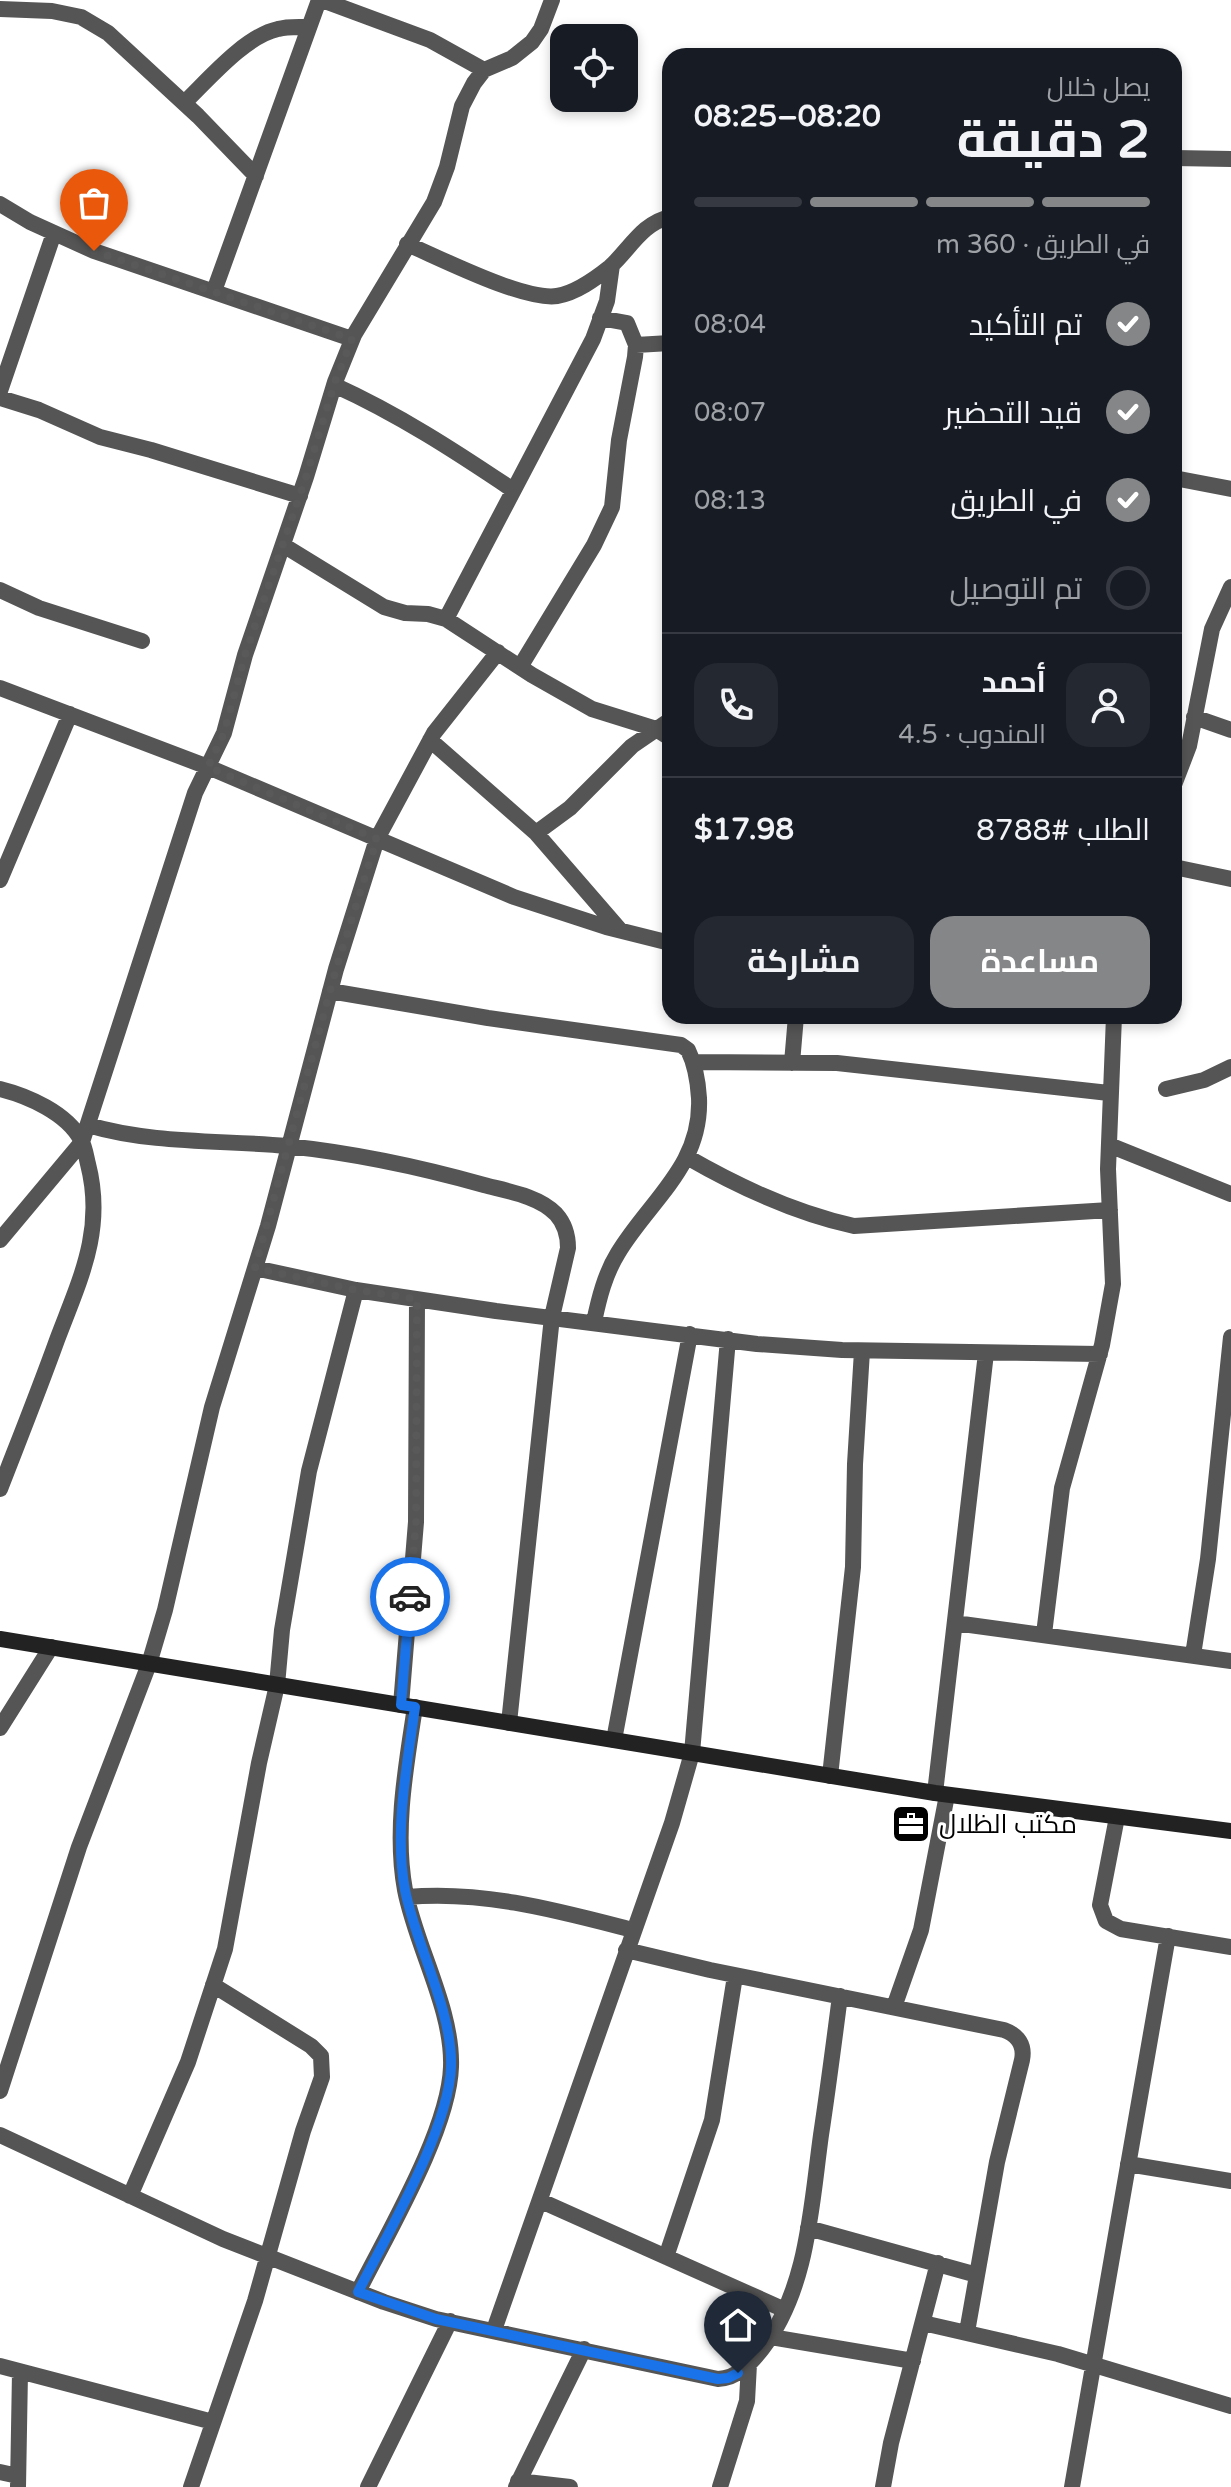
<!DOCTYPE html>
<html lang="ar">
<meta charset="utf-8">
<style>
:root{--surface:#171b24;--page:#242831;--text:#f1f3f6;--muted:#9ea1a6;--line:#363941;--accent:#858687}
body{margin:0;font-family:"Varela Round",Cairo,sans-serif;background:var(--page);color:var(--text);direction:rtl;height:100vh;display:flex;flex-direction:column;font-size:30px;white-space:nowrap}
*{box-sizing:border-box;margin:0}
p{font-size:26px;color:var(--muted)}
.icon{flex:none;width:44px;height:44px;fill:none;stroke:currentColor;stroke-width:2;stroke-linecap:round;stroke-linejoin:round}
.map{position:relative;flex:1;overflow:hidden;direction:ltr}
.panel{position:absolute;left:662px;top:48px;width:520px;height:976px;display:flex;flex-direction:column;background:var(--surface);border-radius:24px;box-shadow:0 4px 12px #0003;direction:rtl}
.panel>*{flex:none}
.buttons{position:absolute;left:550px;top:24px;display:grid;gap:16px}
.buttons a{display:grid;place-items:center;width:88px;height:88px;border-radius:16px;background:var(--surface);box-shadow:0 4px 12px #0003;font-size:40px}
.pin{position:absolute;display:grid;place-items:center;width:68px;height:68px;color:#fff;margin:-82px -34px;border-radius:50% 50% 50% 0;rotate:-45deg;box-shadow:0 0 8px #0007}
.pin .icon{rotate:45deg}
.courier{position:absolute;display:grid;place-items:center;width:80px;height:80px;margin:-40px;border:6px solid #1a73e8;border-radius:50%;background:#fff;color:#222;box-shadow:0 2px 10px #0007}
.head em{font-style:normal;font-weight:700}
.head div{display:flex;flex-direction:column-reverse}
.head{display:flex;align-items:center;justify-content:space-between;height:136px;padding:0 32px}
h1{font-size:52px;font-weight:700;line-height:60px}
.bar{display:grid;grid-template-columns:repeat(4,1fr);gap:12px 8px;align-content:center;height:96px;padding:0 32px}
.bar i{height:10px;border-radius:6px;background:var(--line)}
.bar .selected{background:var(--accent)}
.bar p{grid-column:span 4}
.line{display:flex;align-items:center;gap:20px;padding:0 32px;border-top:2px solid var(--line)}
.line div{flex:1}
.round{display:grid;place-items:center;flex:none;width:84px;height:84px;border-radius:24px;background:var(--page)}
ol{padding:0 32px;list-style:none}
li{display:flex;align-items:center;gap:24px;height:88px}
li p{margin-inline-start:auto}
li .icon{padding:8px;border-radius:50%;background:var(--accent);color:#fff;stroke-width:4}
li:last-child{color:var(--muted)}
li i{width:44px;height:44px;border:4px solid var(--line);border-radius:50%}
.button{display:flex;gap:16px;margin-top:auto;padding:16px 32px}
.button a{flex:1;height:92px;border-radius:24px;background:var(--accent);color:#fff;font-size:32px;font-weight:700;line-height:92px;text-align:center}
.button a+a{background:var(--page);color:var(--text)}
.map>svg:first-child{display:block}
.lines{fill:none;stroke-linecap:round;stroke-linejoin:round}
.street{stroke:#555;stroke-width:16}
.secondary{stroke:#222;stroke-width:16}
.done{stroke:#595959;stroke-width:8;stroke-dasharray:0 14.4}
.route{stroke:#1a73e8;stroke-width:10}
.labels{text-anchor:middle;dominant-baseline:central;stroke-width:6;stroke-linejoin:round;paint-order:stroke}
.poi-label{font-size:26px;fill:#000;stroke:#fff;text-anchor:start}
</style>
<div class="map">
<svg width="1231" height="2487" viewBox="0 0 1231 2487">
<rect width="100%" height="100%" fill="#fff"/>
<g class="lines">
<path class="street" d="M 322,0 L 430,40 L 484,70
M 0,9 L 52,11 L 81,17 L 108,33 L 198,116 L 256,176
M 184,103 C 208,80 245,36 278,29 C 288,26 299,27 309,27
M 1174,158 L 1231,159
M 0,204 L 30,222 L 94,251 L 352,339
M 407,244 C 440,258 524,301 557,296 C 576,293 595,279 610,267 C 630,249 642,223 670,217
M 214,291 L 319,0
M 636,345 L 670,343
M 334,385 C 398,414 455,451 513,490
M 0,391 L 54,233
M 0,398 L 39,410 L 100,437 L 151,450 L 300,496
M 1174,478 L 1231,489
M 283,545 L 384,607 L 405,613 L 428,614 L 446,619 L 532,675 L 592,709 L 656,729 L 670,738
M 0,590 L 39,608 L 142,641
M 446,619 L 593,339 L 607,301 L 612,265
M 520,667 L 594,545 L 612,507 L 619,440 L 635,357 L 636,345 L 627,323 L 600,318
M 0,688 L 208,767 L 514,897 L 606,927 L 670,943
M 1194,717 L 1231,730
M 430,740 L 536,833 L 620,930
M 1174,785 L 1189,746 L 1212,629 L 1231,587
M 536,833 L 570,808 L 632,746 L 670,720
M 1174,867 L 1231,879
M 0,880 L 70,714
M 330,991 L 488,1018 L 681,1045 L 688,1050 C 695,1064 698,1082 699,1098 C 702,1166 650,1200 618,1253 C 605,1274 599,1298 594,1322
M 693,1062 L 837,1063 L 1109,1093
M 792,1063 L 796,1016
M 0,1089 C 28,1096 67,1113 81,1140 C 85,1147 86,1156 88,1164 C 105,1230 80,1279 57,1340 C 39,1390 19,1440 0,1489
M 1166,1089 L 1204,1080 L 1231,1067
M 88,1125 C 152,1144 221,1140 287,1146 C 354,1153 420,1167 484,1185 C 507,1191 539,1196 556,1214 C 565,1224 568,1236 568,1248 L 552,1317 L 509,1723
M 1109,1145 L 1231,1194
M 687,1157 C 739,1187 795,1213 854,1226 L 1110,1210
M 0,1240 L 82,1142 L 195,793 L 224,733 L 245,655 L 306,477 L 335,382 L 354,335 L 434,202 L 447,167 L 462,106 L 474,83 L 484,70 L 512,58 L 532,42 L 541,29 L 552,0
M 255,1268 L 356,1290 L 496,1311 L 757,1344 L 842,1350 L 1100,1354
M 955,1623 L 1231,1661
M 1044,1634 L 1062,1488 L 1102,1345 L 1113,1284 L 1108,1169 L 1114,1016
M 1193,1655 L 1208,1559 L 1231,1337
M 401,1705 L 416,1522 L 417,1299
M 0,1728 L 51,1647
M 614,1740 L 690,1334
M 830,1776 L 853,1567 L 855,1464 L 862,1351
M 935,1793 L 986,1353
M 1117,1817 L 1100,1905 L 1106,1921 L 1121,1929 L 1231,1947
M 407,1897 C 484,1890 559,1911 633,1930
M 626,1950 L 710,1970 L 1004,2030 C 1018,2035 1025,2045 1022,2060 L 997,2162 L 967,2332
M 894,2007 L 921,1930 L 947,1795
M 0,2091 L 79,1847 L 149,1664 L 165,1610 L 212,1407 L 268,1226 L 336,969 L 377,839 L 434,733 L 498,652
M 0,2135 L 223,2239 L 384,2302 L 436,2319 L 718,2379 C 738,2378 750,2364 762,2349 C 808,2289 811,2207 821,2135 C 828,2089 834,2042 840,1996
M 1128,2164 L 1231,2181
M 130,2196 L 188,2062 L 225,1949 L 259,1763 L 277,1685 L 282,1630 L 309,1471 L 356,1290
M 541,2201 L 785,2310
M 808,2228 L 977,2275
M 666,2257 L 712,2120 L 735,1976
M 358,2292 C 387,2234 449,2130 451,2067 C 453,2009 416,1947 405,1890 C 394,1831 406,1766 415,1707
M 923,2323 L 1058,2354 L 1231,2406
M 494,2330 L 672,1823 L 692,1753 L 728,1339
M 771,2337 L 913,2361
M 0,2366 L 213,2422
M 0,2472 L 18,2476
M 518,2481 L 570,2487
M 18,2487 L 20,2372
M 191,2487 L 255,2301 L 303,2131 L 322,2077 L 321,2056 L 311,2046 L 213,1985
M 368,2487 L 450,2321
M 516,2487 L 584,2349
M 720,2487 L 747,2401 L 749,2364
M 883,2487 L 891,2443 L 938,2263
M 1072,2487 L 1168,1936"/>
<path class="secondary" d="M 0,1639 L 935,1793 L 1231,1831"/>
</g>
<g class="lines">
<path class="done" d="M 94,251 L 352,339 L 335,382 L 306,477 L 245,655 L 224,733 L 208,767 L 377,839 L 336,969 L 255,1268 L 356,1290 L 417,1299 L 416,1522 L 410,1597"/>
<path class="route" d="M 410,1597 L 401,1705 L 415,1707 C 407,1766 394,1831 405,1890 C 416,1946 453,2011 451,2067 C 449,2129 387,2235 358,2292 L 436,2319 L 718,2379 L 728,2378 L 738,2373"/>
</g>
<defs>
<g id="office-square" transform="scale(2)"><rect x="-9" y="-9" width="18" height="18" rx="4" fill="#000" stroke="#fff"/><path d="M-6-3h4V-5.5h4V-3h4V5H-6ZM-1-4.5V-3h2v-1.5ZM-6 0V1H6V0Z" fill="#fff"/></g>
</defs>
<g fill-rule="evenodd">
<use href="#office-square" x="911" y="1824"/>
</g>
<g class="labels">
<g class="poi-label">
<text x="939" y="1824">مكتب الظلال</text>
</g>
</g>
</svg>
<div class="buttons">
<a><svg class="icon" aria-label="locate" viewBox="0 0 24 24"><circle cx="12" cy="12" r="6"/><path d="M12 2v4M12 18v4M2 12h4M18 12h4"/></svg></a>
</div>
<div class="pin" style="left:94px;top:251px;background:#ea580c"><svg class="icon" aria-label="bag" viewBox="0 0 24 24"><path d="M5 8h14l-1 12H6zM9 8a3 3 0 0 1 6 0"/></svg></div>
<div class="pin" style="left:738px;top:2373px;background:#1f2937"><svg class="icon" aria-label="home" viewBox="0 0 24 24"><path d="M3 11l9-7 9 7M6 9v11h12V9"/></svg></div>
<div class="courier" style="left:410px;top:1597px"><svg class="icon" aria-label="car" viewBox="0 0 24 24"><path d="M5 17H2v-5l4-1 3-4h7l3 4 3 1v5h-3M9 17h6M6 11h13"/><circle cx="7" cy="17" r="2"/><circle cx="17" cy="17" r="2"/></svg></div>
<section class="panel">
<div class="head"><div><h1>2 دقيقة</h1><p>يصل خلال</p></div><em>08:20–08:25</em></div>
<div class="bar"><i class="selected"></i><i class="selected"></i><i class="selected"></i><i></i><p>في الطريق · 360 m</p></div>
<ol>
<li><svg class="icon" aria-label="check" viewBox="0 0 24 24"><path d="M5 12l5 5 9-10"/></svg>تم التأكيد<p>08:04</p></li>
<li><svg class="icon" aria-label="check" viewBox="0 0 24 24"><path d="M5 12l5 5 9-10"/></svg>قيد التحضير<p>08:07</p></li>
<li><svg class="icon" aria-label="check" viewBox="0 0 24 24"><path d="M5 12l5 5 9-10"/></svg>في الطريق<p>08:13</p></li>
<li><i></i>تم التوصيل</li>
</ol>
<div class="line" style="height:144px"><a class="round"><svg class="icon" aria-label="person" viewBox="0 0 24 24"><circle cx="12" cy="8" r="4"/><path d="M4 21q1-7 8-7t8 7"/></svg></a><div><b>أحمد</b><p>المندوب · 4.5</p></div><a class="round"><svg class="icon" aria-label="phone" viewBox="0 0 24 24"><path d="M5 4h4l2 5-3 2q2 4 5 5l2-3 5 2v4C11 20 4 13 5 4z"/></svg></a></div>
<div class="line" style="height:104px"><div>الطلب #8788</div><b>$17.98</b></div>
<div class="button"><a>مساعدة</a><a>مشاركة</a></div>
</section>
</div>
